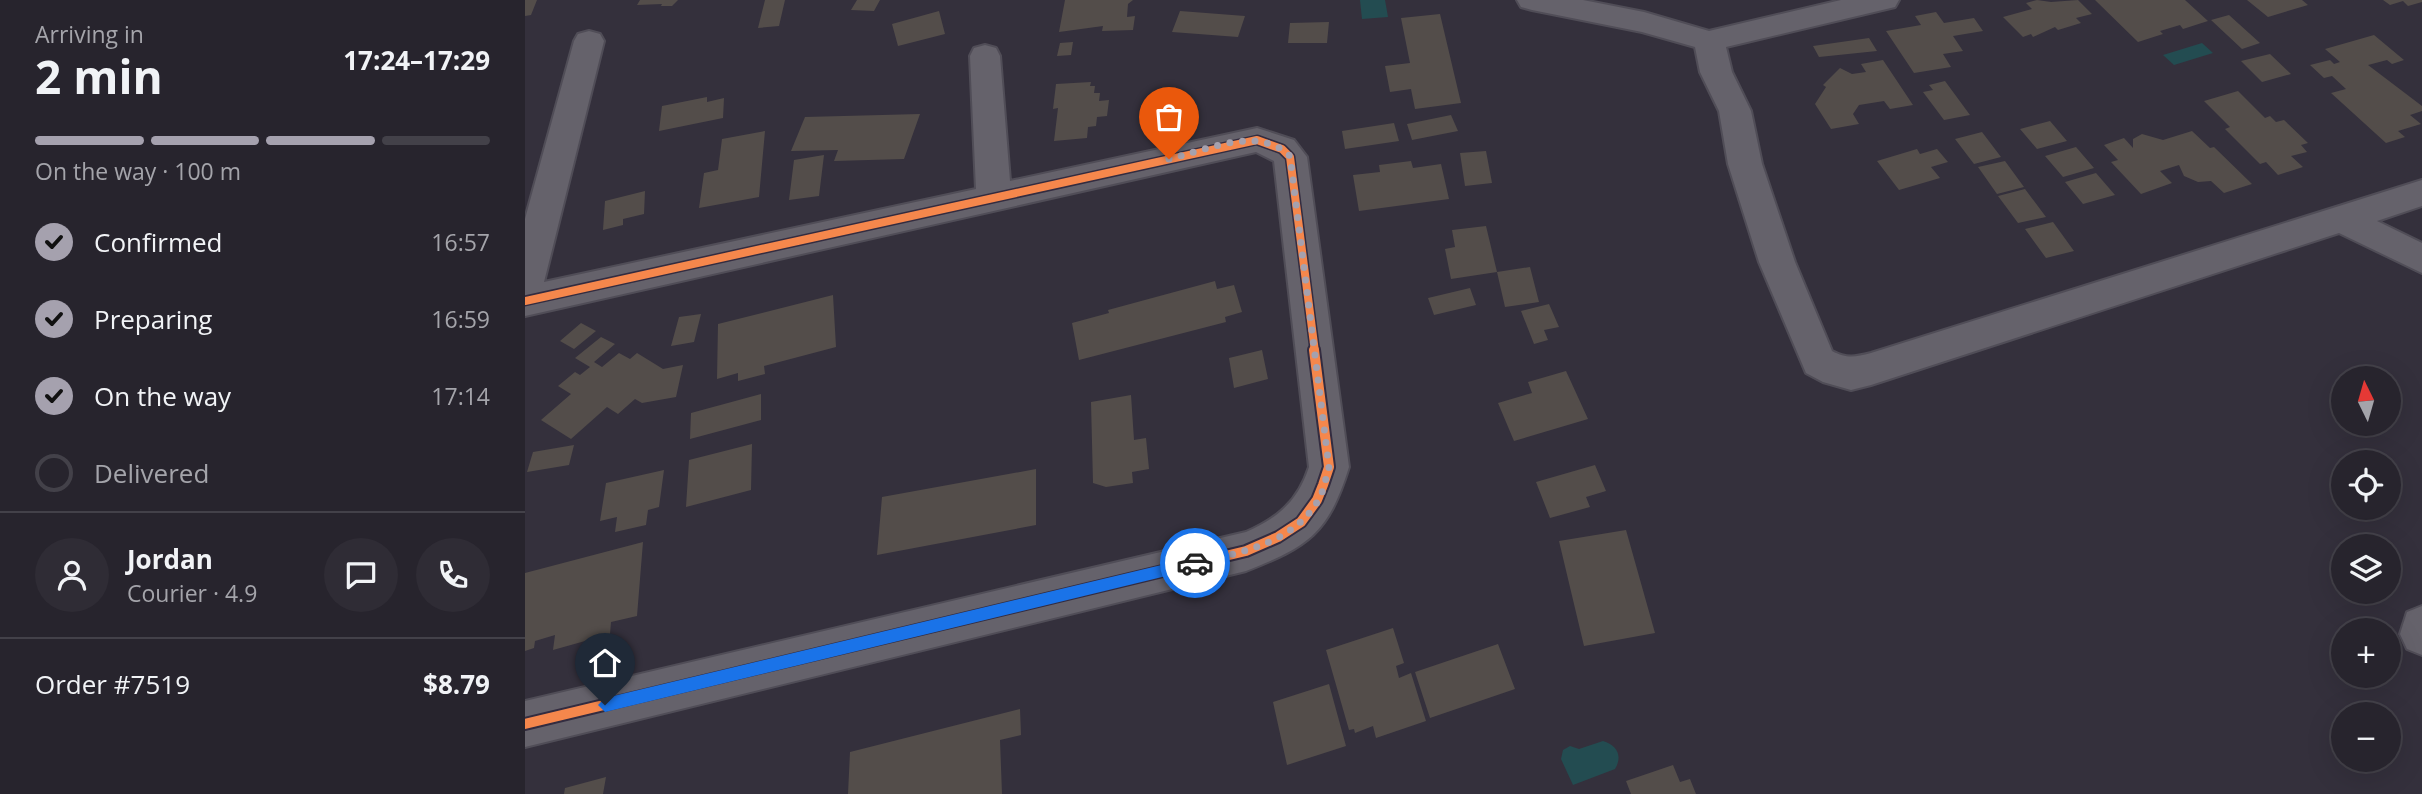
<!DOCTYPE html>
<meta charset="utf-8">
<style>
:root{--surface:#27242d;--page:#2f2c35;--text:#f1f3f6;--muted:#a4a4aa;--line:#434149;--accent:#a5a1ae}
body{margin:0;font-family:"Open Sans",sans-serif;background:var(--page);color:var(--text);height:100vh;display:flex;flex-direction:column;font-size:26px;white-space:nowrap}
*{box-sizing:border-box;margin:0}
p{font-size:23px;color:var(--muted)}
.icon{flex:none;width:38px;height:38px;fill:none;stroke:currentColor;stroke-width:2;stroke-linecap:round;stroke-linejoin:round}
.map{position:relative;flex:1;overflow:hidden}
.side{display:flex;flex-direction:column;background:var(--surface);width:525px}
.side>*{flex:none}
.needle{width:46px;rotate:355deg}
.tools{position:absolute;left:1806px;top:366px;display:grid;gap:14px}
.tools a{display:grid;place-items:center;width:70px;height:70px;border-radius:50%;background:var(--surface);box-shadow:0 7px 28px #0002,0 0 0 2px var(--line);font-size:35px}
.pin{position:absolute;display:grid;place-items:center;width:60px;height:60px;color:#fff;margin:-72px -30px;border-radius:50% 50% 50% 0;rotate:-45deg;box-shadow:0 0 7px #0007}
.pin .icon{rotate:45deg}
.courier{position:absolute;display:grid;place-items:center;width:70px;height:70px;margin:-35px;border:5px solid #1a73e8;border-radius:50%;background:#fff;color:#222;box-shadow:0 2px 9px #0007}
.headline em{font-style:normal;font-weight:700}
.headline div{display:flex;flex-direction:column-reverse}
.headline{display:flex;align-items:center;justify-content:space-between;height:119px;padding:0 35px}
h1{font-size:46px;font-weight:700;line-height:52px}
.bar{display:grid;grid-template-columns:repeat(4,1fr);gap:10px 7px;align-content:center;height:84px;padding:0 35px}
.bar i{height:9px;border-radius:5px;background:var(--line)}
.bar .current{background:var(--accent)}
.bar p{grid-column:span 4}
.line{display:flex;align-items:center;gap:18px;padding:0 35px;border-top:2px solid var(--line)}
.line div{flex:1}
.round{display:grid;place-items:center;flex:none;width:74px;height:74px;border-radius:37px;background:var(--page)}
ol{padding:0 35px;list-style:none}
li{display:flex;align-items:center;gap:21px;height:77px}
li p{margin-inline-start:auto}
li .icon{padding:7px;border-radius:50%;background:var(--accent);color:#111;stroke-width:4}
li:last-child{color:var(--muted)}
li i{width:38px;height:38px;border:4px solid var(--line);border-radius:50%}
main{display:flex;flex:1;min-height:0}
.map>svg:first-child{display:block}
.water{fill:#234c51}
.building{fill:#534d4a}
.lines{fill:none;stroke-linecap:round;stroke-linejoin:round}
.minor-casing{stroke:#504d57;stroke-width:4}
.minor{fill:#65626b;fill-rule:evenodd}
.cycleway-far1-casing{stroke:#332c40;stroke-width:11}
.cycleway-casing{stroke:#332c40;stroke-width:14}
.cycleway-far1{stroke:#f5874c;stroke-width:8}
.cycleway{stroke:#f5874c;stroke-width:10}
.route{fill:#1a73e8}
.done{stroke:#a5a1ae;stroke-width:7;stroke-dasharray:0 12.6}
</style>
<main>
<section class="side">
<div class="headline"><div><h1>2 min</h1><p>Arriving in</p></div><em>17:24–17:29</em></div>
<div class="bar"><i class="current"></i><i class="current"></i><i class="current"></i><i></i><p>On the way · 100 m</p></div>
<ol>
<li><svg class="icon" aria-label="check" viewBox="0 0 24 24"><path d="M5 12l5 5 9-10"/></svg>Confirmed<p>16:57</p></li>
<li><svg class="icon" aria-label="check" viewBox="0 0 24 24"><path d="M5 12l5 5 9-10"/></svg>Preparing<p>16:59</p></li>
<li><svg class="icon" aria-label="check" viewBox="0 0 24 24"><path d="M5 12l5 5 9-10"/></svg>On the way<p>17:14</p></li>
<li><i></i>Delivered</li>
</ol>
<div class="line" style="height:126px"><a class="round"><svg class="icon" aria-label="person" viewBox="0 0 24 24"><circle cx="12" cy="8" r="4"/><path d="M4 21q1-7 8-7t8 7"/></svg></a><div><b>Jordan</b><p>Courier · 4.9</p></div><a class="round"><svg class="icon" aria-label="chat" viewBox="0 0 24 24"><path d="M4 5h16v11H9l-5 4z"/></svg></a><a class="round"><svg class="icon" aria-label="phone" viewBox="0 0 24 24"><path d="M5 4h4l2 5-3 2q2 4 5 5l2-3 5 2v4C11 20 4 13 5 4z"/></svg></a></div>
<div class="line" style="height:91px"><div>Order #7519</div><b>$8.79</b></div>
</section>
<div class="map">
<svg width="1897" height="794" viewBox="0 0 1897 794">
<rect width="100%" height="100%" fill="#34303c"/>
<path class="water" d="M 835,0 L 860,0 L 863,17 L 837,19 Z
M 1677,43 L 1688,53 L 1649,65 L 1638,55 Z
M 1078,741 C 1092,745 1098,756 1090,769 L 1048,785 L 1036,759 L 1038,750 L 1045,746 L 1054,749 Z"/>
<path class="building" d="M 0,0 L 12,0 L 6,15 L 0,16 Z
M 115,0 L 153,0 L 147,6 L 136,6 L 137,4 L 112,5 Z
M 240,0 L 260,0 L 254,26 L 233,28 Z
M 332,0 L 355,0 L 349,11 L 326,10 Z
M 540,0 L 608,0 L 603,4 L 602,17 L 610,16 L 608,30 L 577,31 L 578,26 L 534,32 Z
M 1512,0 L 1526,2 L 1553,0 L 1567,14 L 1551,18 L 1556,23 L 1533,30 L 1530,27 L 1508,37 L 1506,34 L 1498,37 L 1478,17 L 1507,9 L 1501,3 Z
M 1570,0 L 1660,0 L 1683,21 L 1658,29 L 1655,25 L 1635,31 L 1638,34 L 1613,42 Z
M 1722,0 L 1777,0 L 1783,5 L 1743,17 Z
M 1858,0 L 1897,0 L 1897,2 L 1883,6 L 1878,1 L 1865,5 Z
M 414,11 L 420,34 L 373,46 L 367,24 Z
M 655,11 L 720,16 L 713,37 L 647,32 Z
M 1411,12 L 1419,23 L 1449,18 L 1458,31 L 1428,36 L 1438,51 L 1418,54 L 1426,67 L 1389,73 L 1361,31 L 1396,25 L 1390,16 Z
M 915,14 L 936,103 L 890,109 L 886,89 L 865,92 L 860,66 L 885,63 L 876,18 Z
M 1704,15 L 1735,43 L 1717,49 L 1686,20 Z
M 804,22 L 802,43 L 763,43 L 765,23 Z
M 1849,35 L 1879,60 L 1867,64 L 1862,60 L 1843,65 L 1897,106 L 1897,111 L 1885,115 L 1896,124 L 1873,131 L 1880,137 L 1861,143 L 1806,93 L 1821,89 L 1807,76 L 1799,78 L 1785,65 L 1805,60 L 1809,64 L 1815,62 L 1800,49 Z
M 1344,38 L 1352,51 L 1294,57 L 1288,46 Z
M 548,42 L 546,55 L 532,56 L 535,43 Z
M 1745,54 L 1766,74 L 1737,82 L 1716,61 Z
M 1358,60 L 1388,105 L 1365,109 L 1359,101 L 1334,105 L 1328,114 L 1334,124 L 1306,129 L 1290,104 L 1301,87 L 1298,85 L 1315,68 L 1327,74 L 1341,72 L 1336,64 Z
M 1420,81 L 1445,115 L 1419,120 L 1398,92 L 1408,90 L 1404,85 Z
M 566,82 L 565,86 L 570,86 L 569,93 L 575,93 L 574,101 L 584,100 L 582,116 L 572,117 L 571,126 L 563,127 L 562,138 L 529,141 L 533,108 L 528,109 L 531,84 Z
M 1713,91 L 1740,118 L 1745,116 L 1751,122 L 1759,120 L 1783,143 L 1776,145 L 1782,152 L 1766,156 L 1778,167 L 1753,175 L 1741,162 L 1735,164 L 1700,129 L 1705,127 L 1679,101 Z
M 182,97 L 182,102 L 199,98 L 198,118 L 134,131 L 137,106 Z
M 395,114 L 379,159 L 309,161 L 313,150 L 266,151 L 280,117 Z
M 926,115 L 933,131 L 887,140 L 882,124 Z
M 1525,121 L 1542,141 L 1512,149 L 1495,129 Z
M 869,123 L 874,141 L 820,149 L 817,131 Z
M 240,131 L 234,197 L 174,208 L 179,173 L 193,170 L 197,139 Z
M 1667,131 L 1685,148 L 1689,147 L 1727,184 L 1699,193 L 1686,181 L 1673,182 L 1659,176 L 1654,165 L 1635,171 L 1647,183 L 1616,194 L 1586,162 L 1593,160 L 1579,145 L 1599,138 L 1608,148 L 1608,139 L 1617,134 L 1638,140 Z
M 1457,132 L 1476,157 L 1449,164 L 1430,139 Z
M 1551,147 L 1569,168 L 1538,177 L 1520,156 Z
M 1392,149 L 1395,154 L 1412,149 L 1423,162 L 1406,167 L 1415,178 L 1374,190 L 1352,161 Z
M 961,151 L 967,183 L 940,186 L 935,153 Z
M 299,155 L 294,196 L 264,200 L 269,160 Z
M 886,161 L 888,168 L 916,164 L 924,199 L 834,211 L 828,175 L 855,172 L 854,165 Z
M 1480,161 L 1499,187 L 1472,194 L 1453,167 Z
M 1571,173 L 1590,195 L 1558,204 L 1540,182 Z
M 1500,189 L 1521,217 L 1493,223 L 1473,196 Z
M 120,191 L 119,214 L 98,219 L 98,225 L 78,230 L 80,201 Z
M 1528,222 L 1549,251 L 1521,258 L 1500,229 Z
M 961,226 L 972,272 L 926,279 L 920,249 L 930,247 L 927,230 Z
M 1005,267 L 1014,302 L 980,307 L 972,272 Z
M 690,281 L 692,289 L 709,285 L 717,312 L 700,317 L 701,322 L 554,360 L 547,323 L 584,313 L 583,310 Z
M 945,288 L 951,305 L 909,315 L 903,298 Z
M 308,295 L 311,347 L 239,366 L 240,374 L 213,381 L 213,373 L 192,379 L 193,324 Z
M 1024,304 L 1034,327 L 1019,330 L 1023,340 L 1009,344 L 996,311 Z
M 176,314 L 169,342 L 146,346 L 154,317 Z
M 56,323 L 71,331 L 49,349 L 35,341 Z
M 76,337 L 90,344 L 69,362 L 77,367 L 94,353 L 105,359 L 112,353 L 138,369 L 158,365 L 151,397 L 117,403 L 110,399 L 93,414 L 82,407 L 46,439 L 16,420 L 46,394 L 33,386 L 50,372 L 55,375 L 65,367 L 50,358 Z
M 737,350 L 743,379 L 709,388 L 704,358 Z
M 1041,371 L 1063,419 L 989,441 L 973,403 L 1007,393 L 1003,382 Z
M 236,394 L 236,420 L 165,439 L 166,413 Z
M 606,395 L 609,440 L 621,438 L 624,469 L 607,472 L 608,483 L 581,487 L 568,483 L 566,402 Z
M 227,444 L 226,490 L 161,507 L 164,460 Z
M 49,445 L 44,465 L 2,472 L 8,452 Z
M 1070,465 L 1081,491 L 1061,497 L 1065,507 L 1025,518 L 1011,482 Z
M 511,469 L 511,525 L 352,555 L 357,497 Z
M 139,470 L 134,507 L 123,510 L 121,525 L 90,532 L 92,517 L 75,521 L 81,483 Z
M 1101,530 L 1130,633 L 1059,646 L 1034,541 Z
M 118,542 L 112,616 L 86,622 L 85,634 L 28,650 L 30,635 L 10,641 L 9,648 L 0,651 L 0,573 Z
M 868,628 L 879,663 L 871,666 L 874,678 L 886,673 L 901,721 L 851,738 L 848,726 L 830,733 L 829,729 L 824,730 L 801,650 Z
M 973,644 L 990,689 L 905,718 L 890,672 Z
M 804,684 L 821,746 L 762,765 L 748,702 Z
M 495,709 L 496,735 L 475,740 L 477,794 L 323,794 L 325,752 Z
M 1148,765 L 1155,782 L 1165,779 L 1171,794 L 1106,794 L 1101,781 Z
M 81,777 L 78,794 L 39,794 L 40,788 Z"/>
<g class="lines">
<g class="minor-casing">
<path id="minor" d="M 992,0 L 1058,0 L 1119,12 L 1184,31 L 1316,0 L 1374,0 L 1370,7 L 1201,47 L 1207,72 L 1226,111 L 1237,164 L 1270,262 L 1307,351 C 1322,359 1330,357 1346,353 L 1897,180 L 1897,206 L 1852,221 L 1897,243 L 1897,273 L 1814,233 L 1346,385 L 1326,390 L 1298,382 L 1281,373 L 1234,262 L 1203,164 L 1194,111 L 1175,72 L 1170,47 L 1117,32 L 1007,10 L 996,7 Z
M 64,31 L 75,34 L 79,41 L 19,282 L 451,189 L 445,56 L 449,48 L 460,45 L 471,48 L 475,56 L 485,181 L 732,128 L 769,140 L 782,157 L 824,467 C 803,534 784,546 721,571 L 0,747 L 0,701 L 721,532 C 753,518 773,501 784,467 L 749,161 L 731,152 L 0,316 L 0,219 L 49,41 L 53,34 Z
M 1897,606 L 1897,655 L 1882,649 L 1875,634 L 1882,612 Z"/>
</g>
<use href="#minor" class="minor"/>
<g class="cycleway-far1-casing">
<path id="cycleway-far1" d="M 0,301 L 732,140 L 757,149 L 765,157 L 790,352"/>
</g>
<g class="cycleway-casing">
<path id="cycleway" d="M 0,724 L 721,551 L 753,537 L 776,522 L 792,500 L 798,485 L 804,467 L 789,350"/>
</g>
<use href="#cycleway-far1" class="cycleway-far1"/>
<use href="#cycleway" class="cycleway"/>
</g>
<path class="route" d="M 670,557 L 676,563 L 670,569 L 80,712 L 73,705 L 80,698 Z"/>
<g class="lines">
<path class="done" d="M 644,159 C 682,150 733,125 765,156 L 804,467 C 801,477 799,490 794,499 C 768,544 717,552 670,563"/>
</g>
</svg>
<div class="tools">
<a><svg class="needle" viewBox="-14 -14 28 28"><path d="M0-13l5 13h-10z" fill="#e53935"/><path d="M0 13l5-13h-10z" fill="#a4a4aa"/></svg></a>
<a><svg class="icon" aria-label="locate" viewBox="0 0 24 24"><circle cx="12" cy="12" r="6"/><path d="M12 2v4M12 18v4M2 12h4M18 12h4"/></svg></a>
<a><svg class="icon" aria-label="layers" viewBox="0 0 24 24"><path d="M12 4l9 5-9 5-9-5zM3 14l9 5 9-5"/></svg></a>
<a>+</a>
<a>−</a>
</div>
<div class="pin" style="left:644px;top:159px;background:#ea580c"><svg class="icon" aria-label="bag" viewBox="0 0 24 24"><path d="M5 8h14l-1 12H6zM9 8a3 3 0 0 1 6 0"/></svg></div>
<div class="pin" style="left:80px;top:705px;background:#1f2937"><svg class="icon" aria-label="home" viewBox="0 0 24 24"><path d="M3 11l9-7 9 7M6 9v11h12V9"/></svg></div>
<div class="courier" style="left:670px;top:563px"><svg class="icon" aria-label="car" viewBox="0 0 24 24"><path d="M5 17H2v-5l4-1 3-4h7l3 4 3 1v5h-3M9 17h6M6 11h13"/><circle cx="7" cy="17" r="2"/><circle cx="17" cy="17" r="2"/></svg></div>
</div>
</main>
